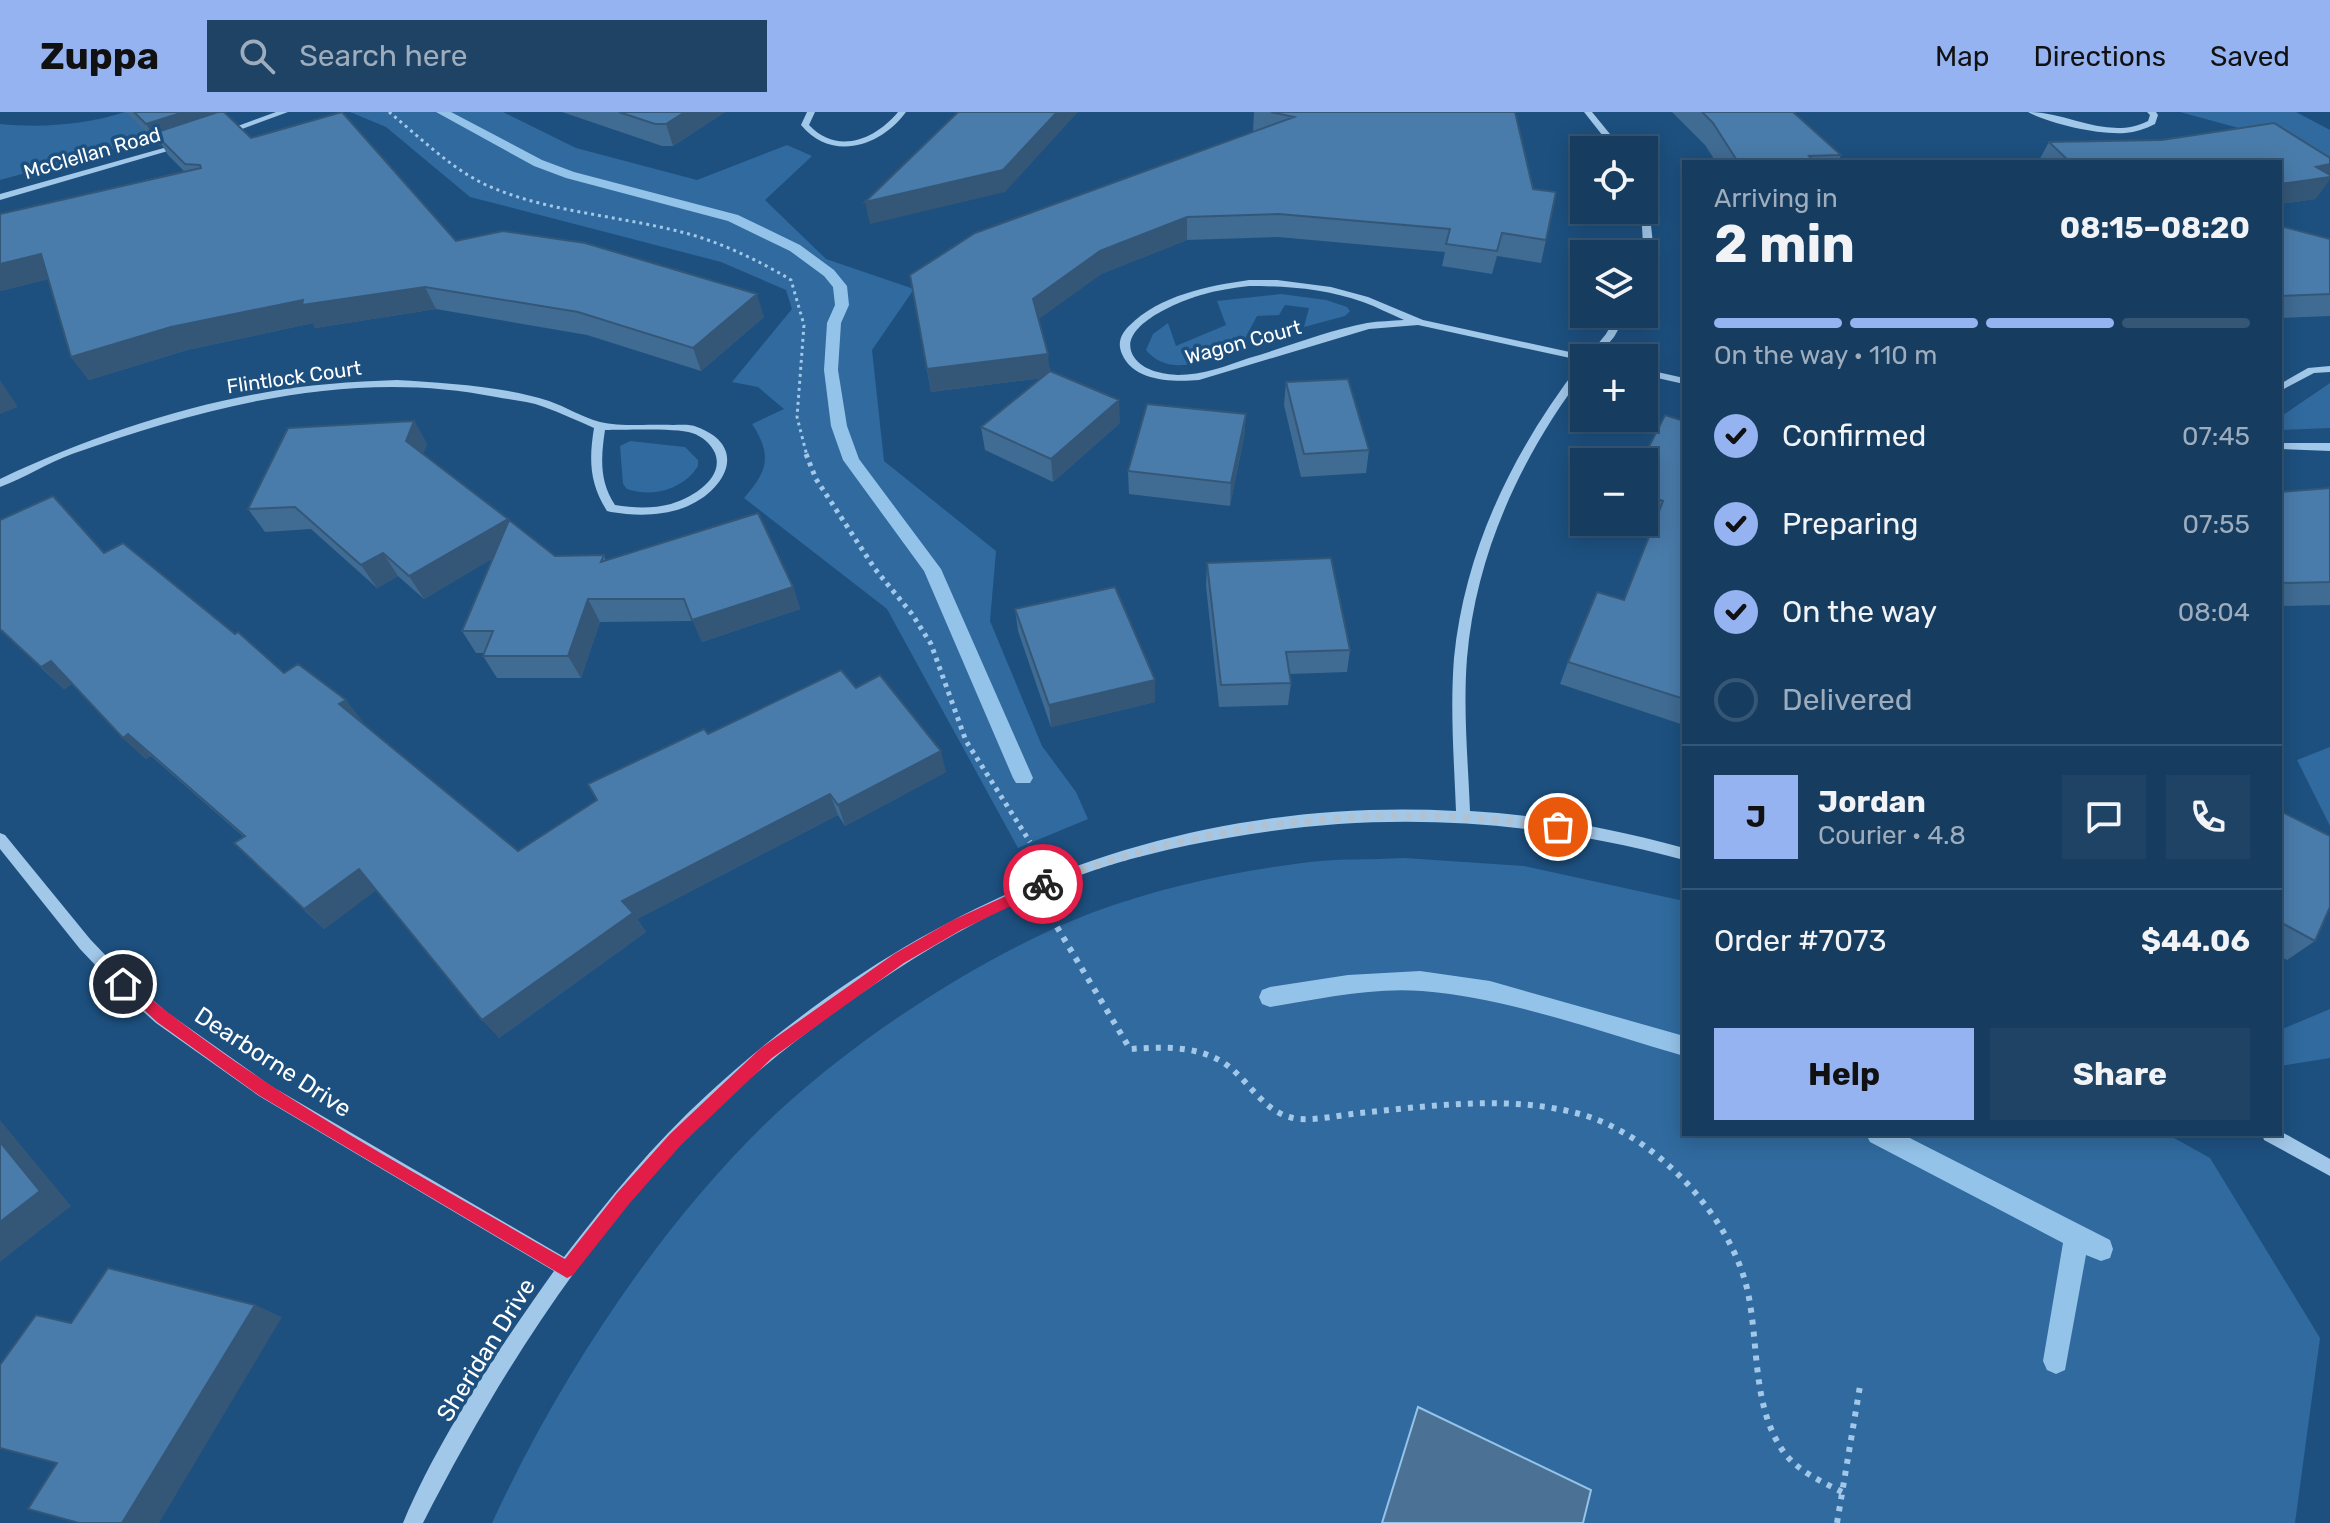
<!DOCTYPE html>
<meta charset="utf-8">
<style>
:root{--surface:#163c5f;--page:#1f4365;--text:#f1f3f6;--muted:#9eadbd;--line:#355674;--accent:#95b2f1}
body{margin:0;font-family:Rubik,sans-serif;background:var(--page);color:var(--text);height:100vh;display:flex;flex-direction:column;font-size:30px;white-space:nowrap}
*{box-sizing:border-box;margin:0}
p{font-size:26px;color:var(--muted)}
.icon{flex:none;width:44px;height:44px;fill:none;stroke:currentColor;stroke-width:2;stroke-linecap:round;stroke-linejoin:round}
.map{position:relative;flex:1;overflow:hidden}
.sheet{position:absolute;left:1682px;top:48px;width:600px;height:976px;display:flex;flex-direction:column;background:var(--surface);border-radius:0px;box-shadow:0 4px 20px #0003,0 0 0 2px var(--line)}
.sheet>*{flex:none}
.buttons{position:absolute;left:1570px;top:24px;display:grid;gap:16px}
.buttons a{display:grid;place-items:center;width:88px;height:88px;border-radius:0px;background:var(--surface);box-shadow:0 4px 20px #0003,0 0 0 2px var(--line);font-size:40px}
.pin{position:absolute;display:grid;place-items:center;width:68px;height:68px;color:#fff;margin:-34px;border:4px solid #fff;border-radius:50%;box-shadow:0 2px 8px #0007}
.courier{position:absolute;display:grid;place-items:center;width:80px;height:80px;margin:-40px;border:6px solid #e11d48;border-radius:50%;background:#fff;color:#222;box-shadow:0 2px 10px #0007}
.head em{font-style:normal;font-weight:700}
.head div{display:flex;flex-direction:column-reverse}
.head{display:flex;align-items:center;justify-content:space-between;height:136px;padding:0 32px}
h1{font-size:52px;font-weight:700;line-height:60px}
.bar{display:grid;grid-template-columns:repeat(4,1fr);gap:12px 8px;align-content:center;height:96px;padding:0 32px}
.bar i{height:10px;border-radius:6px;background:var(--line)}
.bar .current{background:var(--accent)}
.bar p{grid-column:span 4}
.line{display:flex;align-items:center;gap:20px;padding:0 32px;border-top:2px solid var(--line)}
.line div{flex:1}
.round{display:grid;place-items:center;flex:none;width:84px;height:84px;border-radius:0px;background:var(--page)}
ol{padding:0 32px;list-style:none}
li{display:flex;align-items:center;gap:24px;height:88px}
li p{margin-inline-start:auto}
li .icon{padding:8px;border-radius:50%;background:var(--accent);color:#111;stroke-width:4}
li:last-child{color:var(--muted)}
li i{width:44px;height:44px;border:4px solid var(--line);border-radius:50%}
.primary-button{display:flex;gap:16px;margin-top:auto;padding:16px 32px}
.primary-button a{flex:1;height:92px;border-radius:0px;background:var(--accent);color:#111;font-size:32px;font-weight:700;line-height:92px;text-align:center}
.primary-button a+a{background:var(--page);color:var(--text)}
header{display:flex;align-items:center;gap:48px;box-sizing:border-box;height:112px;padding:0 40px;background:var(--accent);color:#111}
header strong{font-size:38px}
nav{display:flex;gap:44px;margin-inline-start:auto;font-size:28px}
.search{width:560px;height:72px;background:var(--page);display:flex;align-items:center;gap:20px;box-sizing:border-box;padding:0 28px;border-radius:0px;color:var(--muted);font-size:30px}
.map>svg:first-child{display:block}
.green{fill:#306a9e}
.water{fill:#4b7194;stroke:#94c3ea;stroke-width:2}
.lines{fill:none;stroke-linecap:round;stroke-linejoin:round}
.stream{fill:#94c3ea;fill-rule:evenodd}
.path-far2{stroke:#a1c7e9;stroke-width:3;stroke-dasharray:3 4;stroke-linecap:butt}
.path-far1{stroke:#a1c7e9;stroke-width:5;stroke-dasharray:4 5;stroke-linecap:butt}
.path{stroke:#a1c7e9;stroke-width:6;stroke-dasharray:5 7;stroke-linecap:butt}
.minor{fill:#a1c7e9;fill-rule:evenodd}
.wall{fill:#406b93}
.shaded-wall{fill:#345778}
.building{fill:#4a7cab;stroke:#345778;stroke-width:2}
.route{fill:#e11d48}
.done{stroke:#b0c2d2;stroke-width:8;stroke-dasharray:0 14.4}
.labels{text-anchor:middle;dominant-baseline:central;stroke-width:7;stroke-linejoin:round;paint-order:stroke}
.far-street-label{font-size:20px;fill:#fff;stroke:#1d507f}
.street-label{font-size:24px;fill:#fff;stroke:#1d507f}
</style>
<header>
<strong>Zuppa</strong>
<div class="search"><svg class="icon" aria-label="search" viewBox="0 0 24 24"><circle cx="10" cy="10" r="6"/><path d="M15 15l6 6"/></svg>Search here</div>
<nav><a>Map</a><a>Directions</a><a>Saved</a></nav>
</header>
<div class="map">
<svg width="2330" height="1411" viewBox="0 0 2330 1411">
<rect width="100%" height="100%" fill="#1d507f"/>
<path class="green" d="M 125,0 L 227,0 L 151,27 L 0,68 L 0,12 C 42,16 84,13 125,0 Z
M 350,0 L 503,0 L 576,36 L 697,68 L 787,33 L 812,44 L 765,88 L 826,147 L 914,177 L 872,238 L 884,349 L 996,439 L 990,509 L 1042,634 L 1076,680 L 1088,707 L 1018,736 L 887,497 L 744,386 C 767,360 773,344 752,312 L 784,297 L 758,275 L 732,270 L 792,197 L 786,178 L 721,150 L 470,85 L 386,15 Z
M 2180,0 L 2296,0 L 2330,18 L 2330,61 L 2275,26 Z
M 1281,182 L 1326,188 L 1347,195 L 1350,199 L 1345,204 L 1304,215 L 1309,196 L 1285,193 L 1279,203 L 1257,204 L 1240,236 C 1210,246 1171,268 1146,238 L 1153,222 L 1168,211 L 1176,234 L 1226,213 L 1217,189 Z
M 2330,271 L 2330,316 L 2280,318 L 2280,305 Z
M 630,329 L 685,335 L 698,348 L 698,354 C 684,377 653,386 627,377 L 623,372 L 620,334 Z
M 2330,635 L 2330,714 L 2297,648 Z
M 1404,746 L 1524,754 L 1684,789 L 1684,1022 L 2167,1022 L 2210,1046 L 2320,1226 L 2295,1411 L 492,1411 C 556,1272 653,1122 763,1014 C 848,931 980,844 1091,801 C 1158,776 1231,760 1302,751 C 1335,746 1371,748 1404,746 Z
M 2330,897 L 2330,946 L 2280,954 L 2280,918 Z"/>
<path class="water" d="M 1418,1295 L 1591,1378 L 1583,1411 L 1382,1411 Z"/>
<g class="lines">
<path class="stream" d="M 436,0 L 451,0 L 542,48 L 574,60 L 738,103 L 800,133 L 834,158 L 847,174 L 849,193 L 841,211 L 838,258 L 847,314 L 859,347 L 941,457 L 1033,666 L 1030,671 L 1016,671 L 1013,666 L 924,459 L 843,348 L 831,314 L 824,258 L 827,211 L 835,193 L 833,175 L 824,164 L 790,139 L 728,109 L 566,66 L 534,54 Z
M 1420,859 L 1490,869 L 1684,924 L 1684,944 C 1599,920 1511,886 1422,879 C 1372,875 1319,887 1270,895 L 1262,892 L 1259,885 L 1262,878 L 1270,875 L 1348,863 Z
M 1866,1022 L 1902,1022 L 2110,1128 L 2113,1137 L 2110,1146 L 2101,1149 L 2086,1143 L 2065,1258 L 2056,1262 L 2047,1258 L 2043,1249 L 2063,1131 L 1870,1030 Z"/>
<path class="path-far2" d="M 389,0 C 421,26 454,60 493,76 C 554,101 622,104 685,121 C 720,130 760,149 791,168 L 804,213 L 797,305 L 807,344"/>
<path class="path-far1" d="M 806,342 L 816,367 L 875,457 L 912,502 L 931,532 L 966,629 L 1030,730"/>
<path class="path" d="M 1057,815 L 1130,937 C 1161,935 1196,933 1224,951 C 1251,969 1264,1004 1300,1007 C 1320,1008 1340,1003 1360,1001 C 1430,994 1507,983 1576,1001 C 1653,1020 1732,1104 1748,1181 C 1759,1233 1752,1294 1783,1339 C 1797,1359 1821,1369 1842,1380
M 1837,1411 L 1860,1274"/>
<path class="minor" d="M 276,0 L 288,0 L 226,23 L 219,21 Z
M 807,0 L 815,0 L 809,13 C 837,43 875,28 898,0 L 906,0 C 880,35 832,50 801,13 Z
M 1584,0 L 1592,0 L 1623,38 L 1614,38 Z
M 2028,0 C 2068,0 2109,29 2148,9 L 2150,3 L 2147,0 L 2156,0 L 2158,3 L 2155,12 C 2145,17 2136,20 2125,21 C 2099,23 2050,12 2028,0 Z
M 178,32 L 185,34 L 0,88 L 0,82 Z
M 1644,82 L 1648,85 L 1653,132 L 1649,151 L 1644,154 L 1644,142 L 1641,142 L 1643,132 L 1641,98 L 1644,98 Z
M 1249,168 L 1277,168 L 1331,175 L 1368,185 L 1423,208 L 1588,244 L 1606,222 L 1617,202 L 1627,202 L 1614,225 L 1596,246 L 1584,246 L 1584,249 L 1418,213 L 1369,217 L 1199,268 C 1173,270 1134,270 1122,242 C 1117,231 1121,222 1129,214 C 1160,183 1208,174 1249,168 ZM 1249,174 C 1288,174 1326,177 1363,190 C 1377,195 1390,202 1404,208 C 1392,209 1379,209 1367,211 C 1329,218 1287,235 1249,246 C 1226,254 1203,263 1178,263 C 1163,262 1143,259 1134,245 C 1114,215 1180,189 1201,183 C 1217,178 1233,176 1249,174 Z
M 1584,251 L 1584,261 C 1521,345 1476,441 1467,546 C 1463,597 1468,649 1470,699 C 1543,703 1614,717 1684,736 L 1684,748 C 1531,707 1383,698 1227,726 C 1175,735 1124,747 1075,765 C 997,795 924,837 856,885 C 787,933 723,985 666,1048 C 567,1156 490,1280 423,1411 L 403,1411 C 439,1325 500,1235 554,1159 L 259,984 L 156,911 L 118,877 L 80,837 L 0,737 L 0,721 L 5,723 L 90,827 L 128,867 L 168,901 L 271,974 L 564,1145 C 608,1088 654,1031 708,982 C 917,790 1170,684 1456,699 C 1454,648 1450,597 1454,546 C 1465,436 1514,338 1580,252 Z
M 2330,254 L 2330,260 L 2314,261 L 2280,279 L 2280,272 L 2308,256 Z
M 1644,257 L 1684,266 L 1684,272 L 1644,263 Z
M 397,268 C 445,271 503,274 549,289 C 566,295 582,305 600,310 C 620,315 652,312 673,313 C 681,313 690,312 697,315 C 751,335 724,381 683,396 C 660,404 636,404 611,400 L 607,399 C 589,371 589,347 594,316 C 578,309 561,301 544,295 C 529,289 511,288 496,285 C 352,256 208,294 72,342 C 47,351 25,366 0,375 L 0,367 C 83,328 172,297 262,281 C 307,272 352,270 397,268 ZM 605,318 C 624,318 677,316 692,321 C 702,324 711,332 715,341 C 725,367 691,386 671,392 C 652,397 633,396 615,393 C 599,369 601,345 605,318 Z
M 2280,331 L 2330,331 L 2330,339 L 2280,337 Z
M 2280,1019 L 2330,1047 L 2330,1064 L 2264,1028 L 2262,1022 L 2280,1022 Z"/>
</g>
<path class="wall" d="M 126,0 L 224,0 L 251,26 L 456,129 L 764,205 L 701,259 L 587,223 L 436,197 L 315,216 L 313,211 L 187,238 L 89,268 L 71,245 L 48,167 L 0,179 L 0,102 L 184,59 L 168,43 L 162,33 L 160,34 Z
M 562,0 L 725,0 L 673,34 L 662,34 Z
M 1254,0 L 1515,0 L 1546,128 L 1541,151 L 1497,144 L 1492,162 L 1442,154 L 1445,140 L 1278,125 L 1187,128 L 1101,162 L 1038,207 L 1050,259 L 1120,311 L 1053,370 L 985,338 L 981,315 L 1042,266 L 931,280 L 910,163 L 1255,19 L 1253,19 Z
M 1672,0 L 1793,0 L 1841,43 L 1838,50 L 1716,50 L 1705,33 Z
M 2049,30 L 2330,46 L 2330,67 L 2315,87 L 2280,92 L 2280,50 L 2038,50 Z
M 2280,114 L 2330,127 L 2330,204 L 2280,206 Z
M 1286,270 L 1369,338 L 1366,361 L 1301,365 L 1284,293 Z
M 1246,302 L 1244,325 L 1230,394 L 1129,382 L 1128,359 Z
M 414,309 L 427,332 L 423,342 L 555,444 L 604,443 L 606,449 L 793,475 L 800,497 L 702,530 L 693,509 L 600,510 L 581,566 L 497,566 L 483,544 L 484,541 L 476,541 L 462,519 L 493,446 L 424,487 L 398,464 L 377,476 L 311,417 L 265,420 L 248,397 Z
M 1684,309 L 1684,613 L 1560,572 L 1568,550 L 1624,488 L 1654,412 L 1644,408 L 1644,350 Z
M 2330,376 L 2330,493 L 2280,494 L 2280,380 Z
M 104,441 L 284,561 L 363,610 L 362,611 L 518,739 L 708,622 L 856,576 L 946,660 L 845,714 L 838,703 L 637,807 L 646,820 L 499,926 L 376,778 L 324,817 L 234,731 L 244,725 L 151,644 L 146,647 L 123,626 L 72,572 L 64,577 L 0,518 Z
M 1207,451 L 1350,538 L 1347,560 L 1289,562 L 1291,571 L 1288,593 L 1219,595 L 1206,474 Z
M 1015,497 L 1155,568 L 1155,590 L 1051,615 L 1018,519 Z
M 2280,699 L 2315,829 L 2287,848 L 2280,844 Z"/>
<path class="shaded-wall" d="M 184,0 L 219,0 L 154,21 L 162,33 L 160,34 L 146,12 Z
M 685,0 L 725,0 L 673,34 L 666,12 Z
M 1057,0 L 1078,0 L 1005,80 L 870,112 L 865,90 Z
M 2330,52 L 2330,62 L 2328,65 L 2330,65 L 2330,67 L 2315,87 L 2280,92 L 2280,72 L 2316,55 Z
M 1187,105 L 1187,128 L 1101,162 L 1035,210 L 1033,187 L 1100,139 Z
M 41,142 L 58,165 L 0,179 L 0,152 Z
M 425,175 L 436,197 L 315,216 L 313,211 L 187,238 L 89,268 L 71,245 L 171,215 L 303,188 Z
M 757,182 L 764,205 L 701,259 L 693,236 Z
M 1048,242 L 1050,265 L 931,280 L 927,257 Z
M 0,268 L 18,295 L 0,302 Z
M 1119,288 L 1120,311 L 1053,370 L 1051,347 Z
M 1246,302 L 1244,325 L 1230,394 L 1231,371 Z
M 414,309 L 427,332 L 420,352 L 406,329 Z
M 508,407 L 520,430 L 424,487 L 409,464 Z
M 383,441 L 398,464 L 377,476 L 361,453 Z
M 793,475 L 800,497 L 702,530 L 692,508 Z
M 588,487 L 600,510 L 581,566 L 568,544 Z
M 51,549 L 74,571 L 64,577 L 41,555 Z
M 1155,568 L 1155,590 L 1051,615 L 1049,593 Z
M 346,588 L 363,610 L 357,614 L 339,592 Z
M 128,622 L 151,644 L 146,647 L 123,626 Z
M 941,639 L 946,660 L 845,714 L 838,693 Z
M 830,682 L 838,703 L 637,807 L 646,820 L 499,926 L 482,908 L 622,789 Z
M 359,757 L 378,777 L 324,817 L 304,797 Z
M 0,1008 L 71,1094 L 0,1150 Z
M 255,1193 L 282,1205 L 159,1411 L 122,1411 Z"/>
<path class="building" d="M 134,0 L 184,0 L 146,12 Z
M 218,0 L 224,0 L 251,26 L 342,0 L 456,129 L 503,119 L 585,131 L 757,182 L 693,236 L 578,200 L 425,175 L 302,193 L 303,188 L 171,215 L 71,245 L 41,142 L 0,152 L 0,102 L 201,56 L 200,53 L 185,52 L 154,21 Z
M 619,0 L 685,0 L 666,12 L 655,12 Z
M 958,0 L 1057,0 L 1003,58 L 865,90 Z
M 1271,0 L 1515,0 L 1533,77 L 1556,80 L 1546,128 L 1502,121 L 1497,139 L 1446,132 L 1450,117 L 1279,102 L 1187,105 L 1100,139 L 1033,187 L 1048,242 L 927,257 L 910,163 L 975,121 L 1294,5 Z
M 1702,0 L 1793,0 L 1841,43 L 1809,44 L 1814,50 L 1738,50 L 1713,11 Z
M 2274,11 L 2330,46 L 2330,52 L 2316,55 L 2330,63 L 2330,65 L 2280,72 L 2280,50 L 2070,50 L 2049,30 L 2162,28 Z
M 2280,114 L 2330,127 L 2330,182 L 2280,184 Z
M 1050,259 L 1119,288 L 1051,347 L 981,315 Z
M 1348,267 L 1369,338 L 1304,342 L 1286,270 Z
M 1147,292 L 1246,302 L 1231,371 L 1128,359 Z
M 1665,303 L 1684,309 L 1684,587 L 1568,550 L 1597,480 L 1624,488 L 1663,389 L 1644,383 L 1644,350 L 1641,350 Z
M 414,309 L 406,329 L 508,407 L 409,464 L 383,441 L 361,453 L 295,395 L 248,397 L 288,316 Z
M 2330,376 L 2330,470 L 2280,471 L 2280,380 Z
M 53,384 L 104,441 L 123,431 L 235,522 L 238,520 L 284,561 L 298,552 L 346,588 L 339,592 L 518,739 L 597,688 L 588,672 L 704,617 L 708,622 L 841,558 L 856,576 L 880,563 L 941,639 L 838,693 L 830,682 L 622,789 L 633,801 L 482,908 L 359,757 L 304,797 L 234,731 L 245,724 L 128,622 L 123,626 L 51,549 L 41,555 L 0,517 L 0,408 Z
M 758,401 L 793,475 L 692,508 L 684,487 L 588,487 L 568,544 L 483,544 L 493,519 L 462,519 L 509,408 L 555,444 L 604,443 L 601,450 Z
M 1331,446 L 1350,538 L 1286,540 L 1291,571 L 1221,573 L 1207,451 Z
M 1115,475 L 1155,568 L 1049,593 L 1015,497 Z
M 2280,699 L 2330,724 L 2330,795 L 2315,829 L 2280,810 Z
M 0,1030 L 40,1079 L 0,1110 Z
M 108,1156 L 255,1193 L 122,1411 L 79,1411 L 28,1397 L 57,1351 L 0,1336 L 0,1253 L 36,1203 L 71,1211 Z"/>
<path class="route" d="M 1043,767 L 1050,772 L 1048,776 L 961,818 L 904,851 L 772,946 L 681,1033 L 629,1092 L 573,1163 L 567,1166 L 260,984 L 157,910 L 116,872 L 123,866 L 128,868 C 260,980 416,1060 565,1147 L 617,1081 L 670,1022 L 761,936 L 894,842 L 951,809 Z"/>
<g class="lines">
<path class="done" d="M 1043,772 C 1207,709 1384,689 1558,715"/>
</g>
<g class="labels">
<g class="far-street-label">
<text transform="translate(92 41) rotate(-16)">McClellan Road</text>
<text transform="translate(1243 230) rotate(-15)">Wagon Court</text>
<text transform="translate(294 265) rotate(-8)">Flintlock Court</text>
</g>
<g class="street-label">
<text transform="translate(273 950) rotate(33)">Dearborne Drive</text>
<text transform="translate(486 1238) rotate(-58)">Sheridan Drive</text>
</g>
</g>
</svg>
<div class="buttons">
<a><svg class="icon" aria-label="locate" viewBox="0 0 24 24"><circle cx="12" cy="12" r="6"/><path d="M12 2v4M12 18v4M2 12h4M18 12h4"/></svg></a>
<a><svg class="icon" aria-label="layers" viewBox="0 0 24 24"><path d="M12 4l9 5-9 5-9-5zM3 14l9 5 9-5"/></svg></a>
<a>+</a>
<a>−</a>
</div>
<div class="pin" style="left:1558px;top:715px;background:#ea580c"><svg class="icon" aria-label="bag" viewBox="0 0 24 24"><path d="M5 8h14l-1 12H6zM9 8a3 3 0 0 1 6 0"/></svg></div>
<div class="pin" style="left:123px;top:872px;background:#1f2937"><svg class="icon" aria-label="home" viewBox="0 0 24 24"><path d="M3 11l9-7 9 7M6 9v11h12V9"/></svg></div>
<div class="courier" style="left:1043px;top:772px"><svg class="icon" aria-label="bike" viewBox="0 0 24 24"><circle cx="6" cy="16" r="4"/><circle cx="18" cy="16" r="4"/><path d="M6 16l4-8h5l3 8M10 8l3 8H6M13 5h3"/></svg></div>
<section class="sheet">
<div class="head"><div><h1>2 min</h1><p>Arriving in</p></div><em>08:15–08:20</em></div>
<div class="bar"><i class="current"></i><i class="current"></i><i class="current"></i><i></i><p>On the way · 110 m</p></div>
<ol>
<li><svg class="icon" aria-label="check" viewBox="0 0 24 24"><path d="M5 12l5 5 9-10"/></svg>Confirmed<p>07:45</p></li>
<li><svg class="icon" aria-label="check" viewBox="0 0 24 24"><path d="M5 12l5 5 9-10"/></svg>Preparing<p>07:55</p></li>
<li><svg class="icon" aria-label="check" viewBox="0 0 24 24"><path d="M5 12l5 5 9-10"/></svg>On the way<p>08:04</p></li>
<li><i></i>Delivered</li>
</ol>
<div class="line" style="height:144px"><b class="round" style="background:var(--accent);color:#111">J</b><div><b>Jordan</b><p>Courier · 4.8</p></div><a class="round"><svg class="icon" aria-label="chat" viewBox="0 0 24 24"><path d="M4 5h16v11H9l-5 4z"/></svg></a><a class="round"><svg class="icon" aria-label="phone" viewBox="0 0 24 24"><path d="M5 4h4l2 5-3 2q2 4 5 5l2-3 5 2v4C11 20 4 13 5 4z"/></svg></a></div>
<div class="line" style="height:104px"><div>Order #7073</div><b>$44.06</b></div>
<div class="primary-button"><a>Help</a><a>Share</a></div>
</section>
</div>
